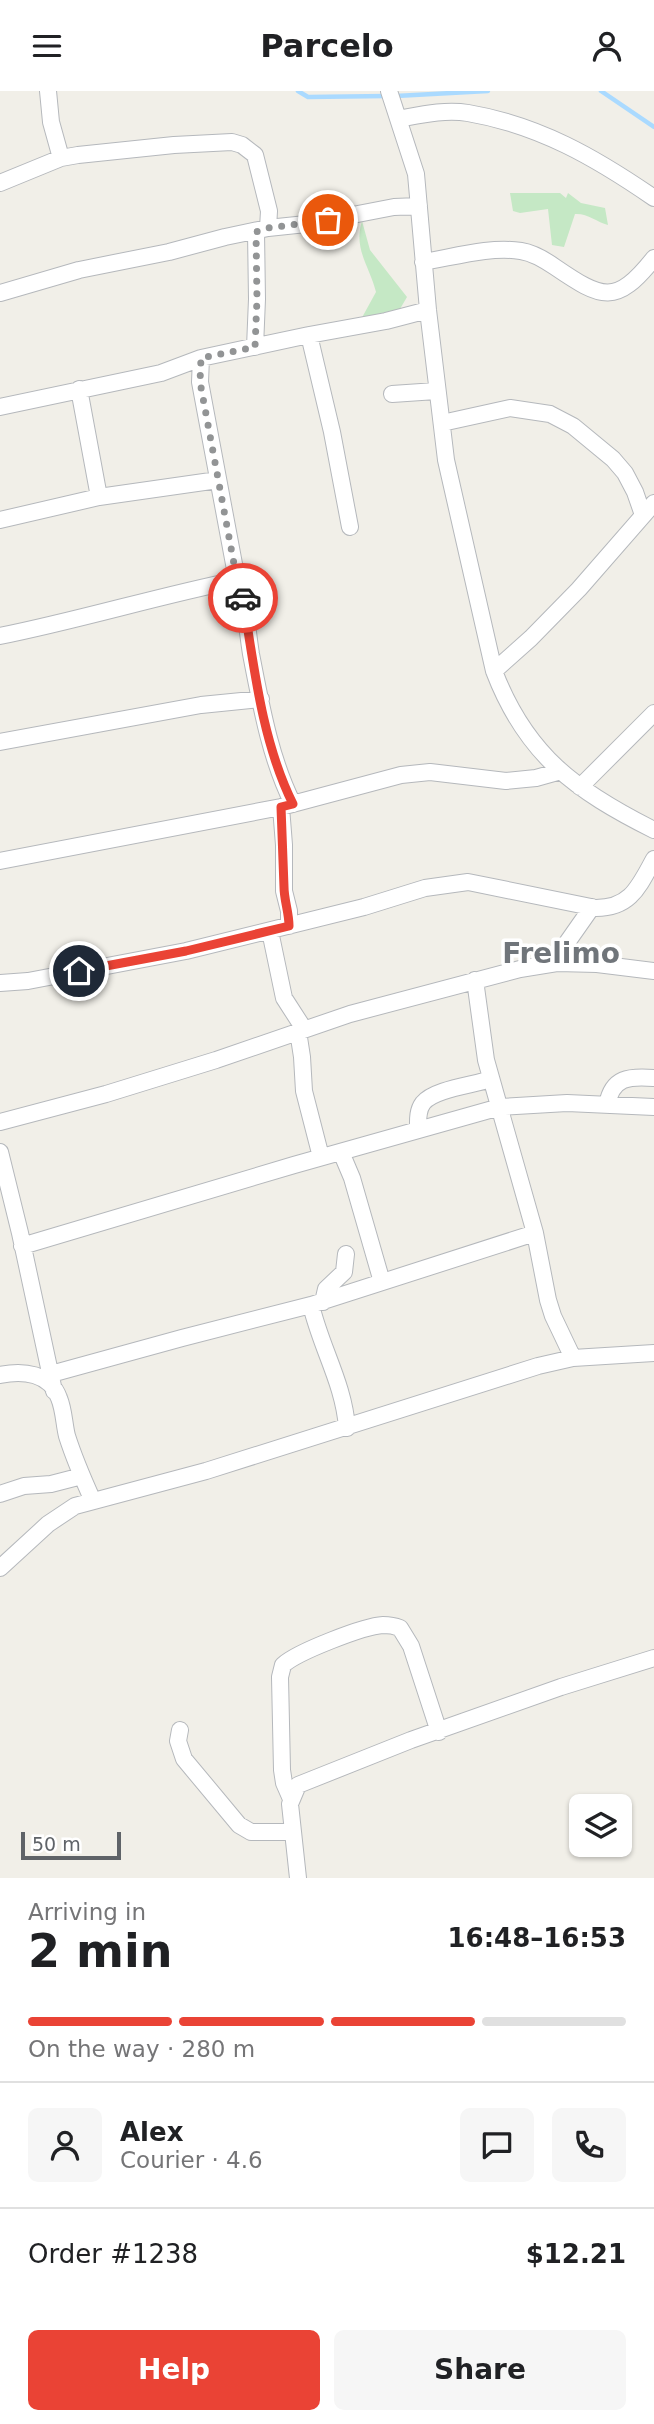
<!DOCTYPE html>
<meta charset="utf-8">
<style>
:root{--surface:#fff;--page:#f6f6f6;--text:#202124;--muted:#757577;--line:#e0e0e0;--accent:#ea4335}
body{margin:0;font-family:"DejaVu Sans",sans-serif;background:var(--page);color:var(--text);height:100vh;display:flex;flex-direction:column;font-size:26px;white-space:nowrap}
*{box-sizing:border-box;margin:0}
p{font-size:23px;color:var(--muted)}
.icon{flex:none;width:38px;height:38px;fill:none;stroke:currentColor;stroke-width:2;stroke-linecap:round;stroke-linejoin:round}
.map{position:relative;height:1787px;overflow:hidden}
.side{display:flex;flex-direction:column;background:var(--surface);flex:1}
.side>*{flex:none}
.controls{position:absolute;left:569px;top:1703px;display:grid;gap:14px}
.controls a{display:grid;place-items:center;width:63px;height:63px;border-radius:10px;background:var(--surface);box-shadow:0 2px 5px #0004;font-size:35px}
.scale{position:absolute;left:21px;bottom:18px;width:100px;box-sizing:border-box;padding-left:7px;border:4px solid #5f6368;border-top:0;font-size:19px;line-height:24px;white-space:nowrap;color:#5f6368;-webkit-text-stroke:5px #fff;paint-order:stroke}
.pin{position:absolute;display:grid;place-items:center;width:60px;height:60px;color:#fff;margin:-30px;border:4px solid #fff;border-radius:50%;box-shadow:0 2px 7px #0007}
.courier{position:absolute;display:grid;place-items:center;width:70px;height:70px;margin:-35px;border:5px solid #ea4335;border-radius:50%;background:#fff;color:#222;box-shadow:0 2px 9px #0007}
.headline em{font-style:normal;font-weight:600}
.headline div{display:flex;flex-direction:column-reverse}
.headline{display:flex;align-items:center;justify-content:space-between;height:119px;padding:0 28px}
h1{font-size:46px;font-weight:600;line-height:52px}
.bar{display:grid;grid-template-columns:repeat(4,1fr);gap:10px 7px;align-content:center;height:84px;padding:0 28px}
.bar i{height:9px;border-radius:5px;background:var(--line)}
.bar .on{background:var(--accent)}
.bar p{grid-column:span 4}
.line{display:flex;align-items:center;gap:18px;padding:0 28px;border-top:2px solid var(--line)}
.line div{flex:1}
.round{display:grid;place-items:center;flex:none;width:74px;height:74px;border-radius:10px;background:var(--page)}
.primary-button{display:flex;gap:14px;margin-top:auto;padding:14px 28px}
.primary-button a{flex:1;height:80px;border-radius:10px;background:var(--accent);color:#fff;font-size:28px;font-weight:600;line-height:80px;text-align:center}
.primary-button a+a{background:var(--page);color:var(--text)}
header{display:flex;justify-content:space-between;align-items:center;height:91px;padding:0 28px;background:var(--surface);font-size:32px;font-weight:600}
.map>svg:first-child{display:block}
.green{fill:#c5e8c5}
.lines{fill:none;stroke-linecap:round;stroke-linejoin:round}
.stream{stroke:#aadaff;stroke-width:4.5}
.minor-casing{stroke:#b5b8bc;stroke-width:18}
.minor{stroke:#fff;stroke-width:16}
.done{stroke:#929495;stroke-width:7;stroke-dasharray:0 12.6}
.route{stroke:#ea4335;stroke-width:9}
.labels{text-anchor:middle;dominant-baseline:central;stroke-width:7;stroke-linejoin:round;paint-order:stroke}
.district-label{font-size:28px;font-weight:bold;fill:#70757a;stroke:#fff}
</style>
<header><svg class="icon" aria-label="menu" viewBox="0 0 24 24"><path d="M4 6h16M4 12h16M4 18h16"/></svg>Parcelo<svg class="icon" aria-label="person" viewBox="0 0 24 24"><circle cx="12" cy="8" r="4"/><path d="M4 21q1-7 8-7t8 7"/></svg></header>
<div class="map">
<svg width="654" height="1787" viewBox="0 0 654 1787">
<rect width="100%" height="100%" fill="#f1efe8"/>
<path class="green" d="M 510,102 L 560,102 L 566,107 L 568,102 L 581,112 L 605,117 L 608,134 C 597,131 587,122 575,123 L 564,156 L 552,154 L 548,118 L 520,122 L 513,120 Z
M 362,130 L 370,159 L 407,206 L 397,223 L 359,232 L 376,201 C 370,176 353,158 362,130 Z"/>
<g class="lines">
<path class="stream" d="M 298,0 L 308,6 L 387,5
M 601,0 L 654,36
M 396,5 L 488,0"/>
<g class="minor-casing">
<path id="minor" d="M 48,0 L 51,31 L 61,67
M 389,0 L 416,83 L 428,219 L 446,369 L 494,580 C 526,664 576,700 654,739
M 398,28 C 420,24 445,18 468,22 C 539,34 596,67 654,107
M 0,92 L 61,67 L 78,64 L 174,54 L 232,51 L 242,54 L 255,64 L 269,120 L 268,137
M 423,171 C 454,166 490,155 521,160 C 534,162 545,169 555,176 C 602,208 616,215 654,167
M 0,202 L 79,179 L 169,161 L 225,146 L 268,137 L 306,133 L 394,116 L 419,115
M 309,244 L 332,341 L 350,436
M 255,256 L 257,208 L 256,141
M 201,267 L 200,291 L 237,489 C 246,513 247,538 251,563 C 261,614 270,667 293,713
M 79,298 L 99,406
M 392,303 L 436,300
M 0,316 L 161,282 L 201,267 L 309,244 L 386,230 L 428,219
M 442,332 L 510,317 L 550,323 L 573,335 L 613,368 L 625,382 L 635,401 L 643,424
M 0,429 L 99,406 L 218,389
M 0,545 C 80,529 158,505 237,489
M 494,580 L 531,547 L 579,498 L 654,412
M 0,651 L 201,614 L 261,608
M 580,696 L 654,622
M 281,716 L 284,754 L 284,800 L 289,820 L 289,835
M 0,770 L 281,716 L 401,684 L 430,681 L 506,690 L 536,687 L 561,680
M 270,840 L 284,907 L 304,938
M 552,873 L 592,816
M 475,889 L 486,969 L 535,1142 L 548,1209 L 553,1225 L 573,1267
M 0,892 L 28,890 L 186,860 L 364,816 L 425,797 L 468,791 L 596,817 C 631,817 639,795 654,768
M 298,940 L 302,966 L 304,1000 L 321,1066
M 607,1014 C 612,986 629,985 654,987
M 0,1031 L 106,1003 L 216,969 L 350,923 L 520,878 L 557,872 L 597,873 L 654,880
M 418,1039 C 418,1030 417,1020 423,1012 C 434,998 474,994 491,988
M 0,1061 L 20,1142 L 54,1300
M 341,1061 L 352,1087 L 382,1191
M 22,1155 L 294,1074 L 500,1016 L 567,1012 L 654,1016
M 323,1211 L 326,1198 L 344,1181 L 346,1163
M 311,1214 C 321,1257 344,1293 347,1337
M 51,1283 L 182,1247 L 311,1214 L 535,1142
M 0,1284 C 23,1279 50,1282 59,1307 C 64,1319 64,1333 67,1345 C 74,1367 83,1388 93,1410
M 0,1403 L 24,1395 L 51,1393 L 82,1385
M 0,1477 L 48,1433 L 75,1415 L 206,1380 L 538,1275 L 573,1267 L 654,1262
M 180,1639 L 178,1650 L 184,1668 L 239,1734 L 251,1741 L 293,1741
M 291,1708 L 284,1692 L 282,1679 L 280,1586 L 283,1574 C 297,1561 364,1535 383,1534 C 389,1534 395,1535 400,1537 L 411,1555 L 439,1641
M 298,1787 L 290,1713 L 298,1694 L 411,1649 L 561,1596 L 654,1567"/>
</g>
<use href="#minor" class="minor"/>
</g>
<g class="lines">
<path class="done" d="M 243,507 L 237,489 L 200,291 L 201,267 L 255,256 L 257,208 L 256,141 L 268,137 L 328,129"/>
<path class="route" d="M 79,880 L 186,860 L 289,835 C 289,821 284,809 284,796 C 283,769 282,743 281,716 L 293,713 C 262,651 254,576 243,507"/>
</g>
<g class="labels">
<g class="district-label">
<text x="561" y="862">Frelimo</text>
</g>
</g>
</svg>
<div class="controls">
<a><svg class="icon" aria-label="layers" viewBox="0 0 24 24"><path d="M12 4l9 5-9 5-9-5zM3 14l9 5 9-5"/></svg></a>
</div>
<div class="scale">50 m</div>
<div class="pin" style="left:328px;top:129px;background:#ea580c"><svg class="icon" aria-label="bag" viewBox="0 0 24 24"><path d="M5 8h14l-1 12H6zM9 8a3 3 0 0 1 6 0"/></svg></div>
<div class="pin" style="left:79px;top:880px;background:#1f2937"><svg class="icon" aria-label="home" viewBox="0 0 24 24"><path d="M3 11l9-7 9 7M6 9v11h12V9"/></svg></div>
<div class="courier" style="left:243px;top:507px"><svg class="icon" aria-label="car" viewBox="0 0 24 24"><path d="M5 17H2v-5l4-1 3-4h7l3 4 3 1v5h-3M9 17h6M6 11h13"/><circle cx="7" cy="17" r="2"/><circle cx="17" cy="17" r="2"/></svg></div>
</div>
<section class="side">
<div class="headline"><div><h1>2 min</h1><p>Arriving in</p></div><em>16:48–16:53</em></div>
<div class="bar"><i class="on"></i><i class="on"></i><i class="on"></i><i></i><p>On the way · 280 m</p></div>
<div class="line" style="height:126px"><a class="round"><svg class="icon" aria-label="person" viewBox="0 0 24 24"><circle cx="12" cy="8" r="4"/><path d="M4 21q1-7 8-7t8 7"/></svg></a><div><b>Alex</b><p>Courier · 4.6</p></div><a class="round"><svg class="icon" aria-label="chat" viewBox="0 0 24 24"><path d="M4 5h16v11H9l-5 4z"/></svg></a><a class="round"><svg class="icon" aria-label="phone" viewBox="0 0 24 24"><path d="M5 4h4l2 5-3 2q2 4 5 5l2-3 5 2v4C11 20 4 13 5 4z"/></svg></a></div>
<div class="line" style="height:91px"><div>Order #1238</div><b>$12.21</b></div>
<div class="primary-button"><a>Help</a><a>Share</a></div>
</section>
